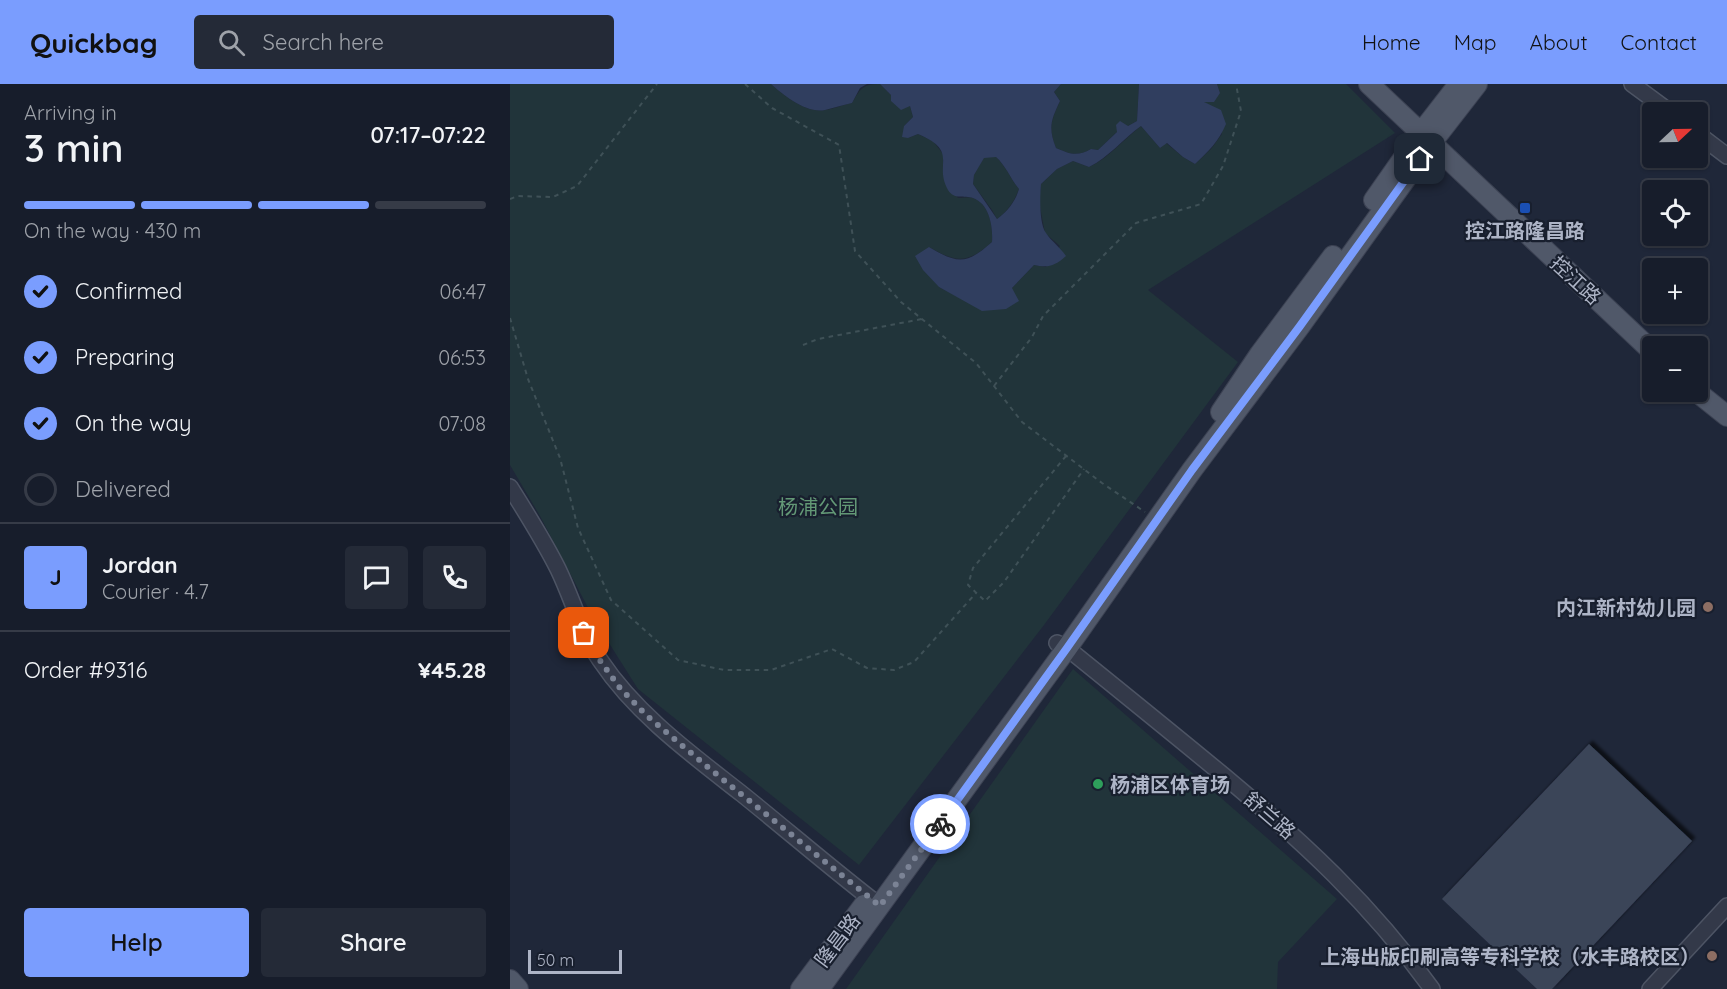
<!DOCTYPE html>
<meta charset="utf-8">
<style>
:root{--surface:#171d2b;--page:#242a37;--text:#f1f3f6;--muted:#9ea2a9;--line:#363b47;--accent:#7a9dfe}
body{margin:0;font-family:Quicksand,"Noto Sans SC",sans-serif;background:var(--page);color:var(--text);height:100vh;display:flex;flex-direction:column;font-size:22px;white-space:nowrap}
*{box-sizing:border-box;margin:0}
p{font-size:20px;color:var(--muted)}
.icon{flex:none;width:33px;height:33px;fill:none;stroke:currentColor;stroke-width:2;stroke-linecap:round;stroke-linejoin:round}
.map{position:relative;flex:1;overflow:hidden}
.sheet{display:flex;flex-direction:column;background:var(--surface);width:510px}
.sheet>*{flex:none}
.needle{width:39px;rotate:68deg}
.controls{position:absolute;left:1132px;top:18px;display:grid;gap:12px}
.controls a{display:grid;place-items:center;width:66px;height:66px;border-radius:6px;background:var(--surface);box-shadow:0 2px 4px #0004,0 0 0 2px var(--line);font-size:30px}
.scale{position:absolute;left:18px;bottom:15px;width:94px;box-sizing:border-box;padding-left:6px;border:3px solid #adb4c6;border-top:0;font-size:16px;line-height:21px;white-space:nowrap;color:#adb4c6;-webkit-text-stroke:4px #181f2e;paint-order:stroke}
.pin{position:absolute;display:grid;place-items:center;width:51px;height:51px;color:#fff;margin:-26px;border-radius:12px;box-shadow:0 3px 9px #0006}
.courier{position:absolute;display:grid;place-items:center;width:60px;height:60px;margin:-30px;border:4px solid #7a9dfe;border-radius:50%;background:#fff;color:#222;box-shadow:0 2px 8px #0007}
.overview em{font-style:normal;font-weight:600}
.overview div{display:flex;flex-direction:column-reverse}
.overview{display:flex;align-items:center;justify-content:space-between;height:102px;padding:0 24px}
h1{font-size:39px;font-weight:600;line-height:45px}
.bar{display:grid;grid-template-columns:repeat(4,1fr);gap:9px 6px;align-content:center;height:72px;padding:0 24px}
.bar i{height:8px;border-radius:4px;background:var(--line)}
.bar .current{background:var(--accent)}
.bar p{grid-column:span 4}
.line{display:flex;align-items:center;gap:15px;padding:0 24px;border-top:2px solid var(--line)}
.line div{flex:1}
.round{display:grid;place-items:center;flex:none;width:63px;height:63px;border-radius:6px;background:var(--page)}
ol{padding:0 24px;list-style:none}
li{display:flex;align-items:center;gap:18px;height:66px}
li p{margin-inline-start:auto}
li .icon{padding:6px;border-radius:50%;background:var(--accent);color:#111;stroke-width:4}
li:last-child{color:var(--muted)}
li i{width:33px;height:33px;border:3px solid var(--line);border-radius:50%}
.button{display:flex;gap:12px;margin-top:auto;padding:12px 24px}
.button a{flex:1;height:69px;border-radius:6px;background:var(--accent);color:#111;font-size:24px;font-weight:600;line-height:69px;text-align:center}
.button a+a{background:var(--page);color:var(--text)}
header{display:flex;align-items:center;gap:36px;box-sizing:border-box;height:84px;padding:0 30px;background:var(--accent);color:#111}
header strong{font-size:28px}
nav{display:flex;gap:33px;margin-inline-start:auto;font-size:21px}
.search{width:420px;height:54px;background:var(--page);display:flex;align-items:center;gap:15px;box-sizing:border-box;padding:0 21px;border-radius:6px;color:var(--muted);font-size:22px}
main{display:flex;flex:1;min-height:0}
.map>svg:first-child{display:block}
.green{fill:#21343a}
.water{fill:#303e5f;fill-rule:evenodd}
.building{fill:#3b4459;filter:url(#shadow)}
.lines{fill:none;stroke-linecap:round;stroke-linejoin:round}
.minor-casing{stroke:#4d5464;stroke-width:18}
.major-casing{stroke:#3c4253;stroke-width:22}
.path{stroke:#3f5157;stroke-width:2;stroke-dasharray:4.5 4.5;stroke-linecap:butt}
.minor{stroke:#333949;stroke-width:15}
.major{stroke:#505869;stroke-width:20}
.done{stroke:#7b8395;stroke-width:6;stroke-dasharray:0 10.8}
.route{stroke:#7a9dfe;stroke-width:8}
.transit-dot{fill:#1a4fb4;stroke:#181f2e;stroke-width:2}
.education-dot{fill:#8d6e63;stroke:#181f2e;stroke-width:2}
.leisure-dot{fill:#2e9e5b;stroke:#181f2e;stroke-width:2}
.labels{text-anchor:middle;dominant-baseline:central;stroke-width:4.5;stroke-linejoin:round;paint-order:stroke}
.poi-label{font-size:20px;font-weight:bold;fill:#adb4c6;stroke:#181f2e;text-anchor:end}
.street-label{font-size:20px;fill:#adb4c6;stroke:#181f2e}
.park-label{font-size:20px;fill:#639876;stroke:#181f2e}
</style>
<header>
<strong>Quickbag</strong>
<div class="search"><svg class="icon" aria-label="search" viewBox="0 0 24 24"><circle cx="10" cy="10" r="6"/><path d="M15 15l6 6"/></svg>Search here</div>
<nav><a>Home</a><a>Map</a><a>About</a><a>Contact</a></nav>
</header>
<main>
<section class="sheet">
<div class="overview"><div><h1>3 min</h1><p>Arriving in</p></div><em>07:17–07:22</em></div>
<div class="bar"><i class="current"></i><i class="current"></i><i class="current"></i><i></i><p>On the way · 430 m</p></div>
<ol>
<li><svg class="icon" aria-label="check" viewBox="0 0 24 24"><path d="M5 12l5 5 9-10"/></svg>Confirmed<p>06:47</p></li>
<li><svg class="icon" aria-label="check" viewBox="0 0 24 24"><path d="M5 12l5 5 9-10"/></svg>Preparing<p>06:53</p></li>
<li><svg class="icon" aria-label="check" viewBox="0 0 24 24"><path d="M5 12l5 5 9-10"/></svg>On the way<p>07:08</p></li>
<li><i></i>Delivered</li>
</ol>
<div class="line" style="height:108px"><b class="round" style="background:var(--accent);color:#111">J</b><div><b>Jordan</b><p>Courier · 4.7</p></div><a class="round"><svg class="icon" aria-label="chat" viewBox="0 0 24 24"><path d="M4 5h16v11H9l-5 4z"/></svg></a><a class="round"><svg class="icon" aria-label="phone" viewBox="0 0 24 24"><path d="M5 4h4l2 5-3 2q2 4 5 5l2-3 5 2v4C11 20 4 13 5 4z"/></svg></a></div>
<div class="line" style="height:78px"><div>Order #9316</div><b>¥45.28</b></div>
<div class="button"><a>Help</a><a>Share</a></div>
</section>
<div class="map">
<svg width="1217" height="905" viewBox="0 0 1217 905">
<defs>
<filter id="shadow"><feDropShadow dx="3.5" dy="-3.5" stdDeviation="1.5" flood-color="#0009"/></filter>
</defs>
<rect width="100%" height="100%" fill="#1f2739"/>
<path class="green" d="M 0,0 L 261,0 C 273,11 297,30 315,26 C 324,25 332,21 342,19 C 350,5 353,0 370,0 L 381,11 L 400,22 L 403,33 L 394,42 L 398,54 L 408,50 L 423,57 L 433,70 L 433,91 L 448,114 C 452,114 459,113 463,114 C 480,120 483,143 482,158 C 457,180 447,179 419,163 L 429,203 L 450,214 L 502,204 L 524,181 L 536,183 L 550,162 L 535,149 L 529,118 L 531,100 L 547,85 L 563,77 L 579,83 C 599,74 614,55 631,42 L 650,64 L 656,59 L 673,73 L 685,80 L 701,65 L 712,50 L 691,17 L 710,9 L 707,0 L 836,0 L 885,49 L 638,206 L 728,278 L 534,541 L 349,781 L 128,605 L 85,537 L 30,432 L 0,381 Z
M 551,0 L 629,0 L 627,37 L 607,48 L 588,66 L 581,65 C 567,73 560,70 546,64 C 538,44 541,37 550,17 L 544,8 Z
M 474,73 L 486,73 C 496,82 500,94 509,105 C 504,118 498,127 487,135 L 482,126 L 463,100 L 464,91 Z
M 563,585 L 827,815 L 768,878 L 767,905 L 336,905 Z"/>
<path class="water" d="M 261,0 L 357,0 L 350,4 L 342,19 C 332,21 324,24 315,26 C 297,30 273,11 261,0 Z
M 370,0 L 551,0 L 544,8 L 550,17 C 541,36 538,44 546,64 C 560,70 567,73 581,65 L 588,66 L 607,48 L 606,41 L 610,37 L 618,42 L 627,37 L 629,0 L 707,0 L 710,9 L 704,18 L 694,18 L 711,26 L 716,40 C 709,57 698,68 685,80 L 673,73 L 657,59 L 650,64 L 631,42 C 613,55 599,73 579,83 L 563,77 L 547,85 L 531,100 C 530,113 529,139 536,149 C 542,158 550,163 556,172 C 545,182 538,184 524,181 L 502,204 L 509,217 L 496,225 L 472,227 L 429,203 L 413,186 L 405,172 L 419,163 C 448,180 456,181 482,158 C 483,144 480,120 463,114 C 454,111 444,116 438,106 C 423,79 450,68 408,50 L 398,54 L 392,53 L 394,42 L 403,33 L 400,22 L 391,26 L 381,17 L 381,11 ZM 486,73 C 496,82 500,94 509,105 C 505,118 498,127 487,135 L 463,100 L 464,91 L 474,74 Z"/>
<path class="building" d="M 1079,660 L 1182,757 L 1042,905 L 1027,905 L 932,815 Z"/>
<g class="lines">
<g class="minor-casing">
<path id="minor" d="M 1122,0 L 1160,28
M 1188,50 L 1217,72
M 0,403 C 17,430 34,457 48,485 C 63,516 71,548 90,576 C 126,630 181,670 232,710 C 278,747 323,786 370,822
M 547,559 L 557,564 C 609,606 661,648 713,691 C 792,757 861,820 922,905
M 1140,905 L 1217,822"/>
</g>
<g class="major-casing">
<path id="major" d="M 859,0 L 1143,268
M 864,116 L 911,49 L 949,0
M 1187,308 L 1217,332
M 711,328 L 750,270 L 823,172
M 0,896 L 8,905
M 291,905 L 354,821
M 309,905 L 557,564 L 682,386 L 790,242 L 922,58 L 967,0"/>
</g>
<path class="path" d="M 235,0 L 262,24 L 329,61 L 345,167 L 391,218 L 466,279 L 512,338 L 592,399 L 635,428
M 0,115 L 8,112 L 43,113 L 67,102 L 147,0
M 0,234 L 18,295 L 50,374 L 68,444 L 101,516 L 168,576 L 214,586 L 261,586 L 322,565 L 357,584 L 384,586 L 404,578 L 466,509
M 293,261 L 308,255 L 412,235
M 484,302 L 522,253 L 533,232 L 626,139 L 691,120 L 713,82 L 731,27 L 726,0
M 556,372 L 463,484 L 458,501 L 475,517 L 494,498 L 574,385"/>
<use href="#minor" class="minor"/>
<use href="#major" class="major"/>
</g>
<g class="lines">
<path class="done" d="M 74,549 L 89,575 L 110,604 L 136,631 L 200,685 L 370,822 L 430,740"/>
<path class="route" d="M 430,740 L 557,564 L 682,386 L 790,242 L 910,75"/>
</g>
<rect class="transit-dot" x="1009" y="118" width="12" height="12" rx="3"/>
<g class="education-dot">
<circle cx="1198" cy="523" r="6"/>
<circle cx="1202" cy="872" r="6"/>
</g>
<circle class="leisure-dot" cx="588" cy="700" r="6"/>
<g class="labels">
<g class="poi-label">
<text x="1015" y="146" text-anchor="middle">控江路隆昌路</text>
<text x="1186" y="523">内江新村幼儿园</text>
<text x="600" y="700" text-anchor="start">杨浦区体育场</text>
<text x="1190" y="872">上海出版印刷高等专科学校（水丰路校区）</text>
</g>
<g class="street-label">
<text transform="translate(1066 196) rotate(43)">控江路</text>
<text transform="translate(760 731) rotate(41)">舒兰路</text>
<text transform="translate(327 856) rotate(-53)">隆昌路</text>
</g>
<g class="park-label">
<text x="308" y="422">杨浦公园</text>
</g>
</g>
</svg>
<div class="controls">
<a><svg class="needle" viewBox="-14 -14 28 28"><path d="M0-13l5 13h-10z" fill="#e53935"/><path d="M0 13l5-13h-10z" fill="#9ea2a9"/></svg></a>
<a><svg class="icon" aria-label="locate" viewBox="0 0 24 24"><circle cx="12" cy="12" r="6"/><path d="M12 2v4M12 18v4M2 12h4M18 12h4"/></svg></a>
<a>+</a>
<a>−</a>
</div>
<div class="scale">50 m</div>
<div class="pin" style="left:74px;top:549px;background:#ea580c"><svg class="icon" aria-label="bag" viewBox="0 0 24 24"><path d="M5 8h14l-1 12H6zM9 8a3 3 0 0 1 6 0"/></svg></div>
<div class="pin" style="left:910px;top:75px;background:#1f2937"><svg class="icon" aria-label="home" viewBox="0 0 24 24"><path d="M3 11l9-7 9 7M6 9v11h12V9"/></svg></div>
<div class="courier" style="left:430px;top:740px"><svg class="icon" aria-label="bike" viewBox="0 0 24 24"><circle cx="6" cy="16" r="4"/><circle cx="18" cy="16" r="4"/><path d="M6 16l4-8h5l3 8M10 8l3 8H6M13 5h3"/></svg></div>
</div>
</main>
